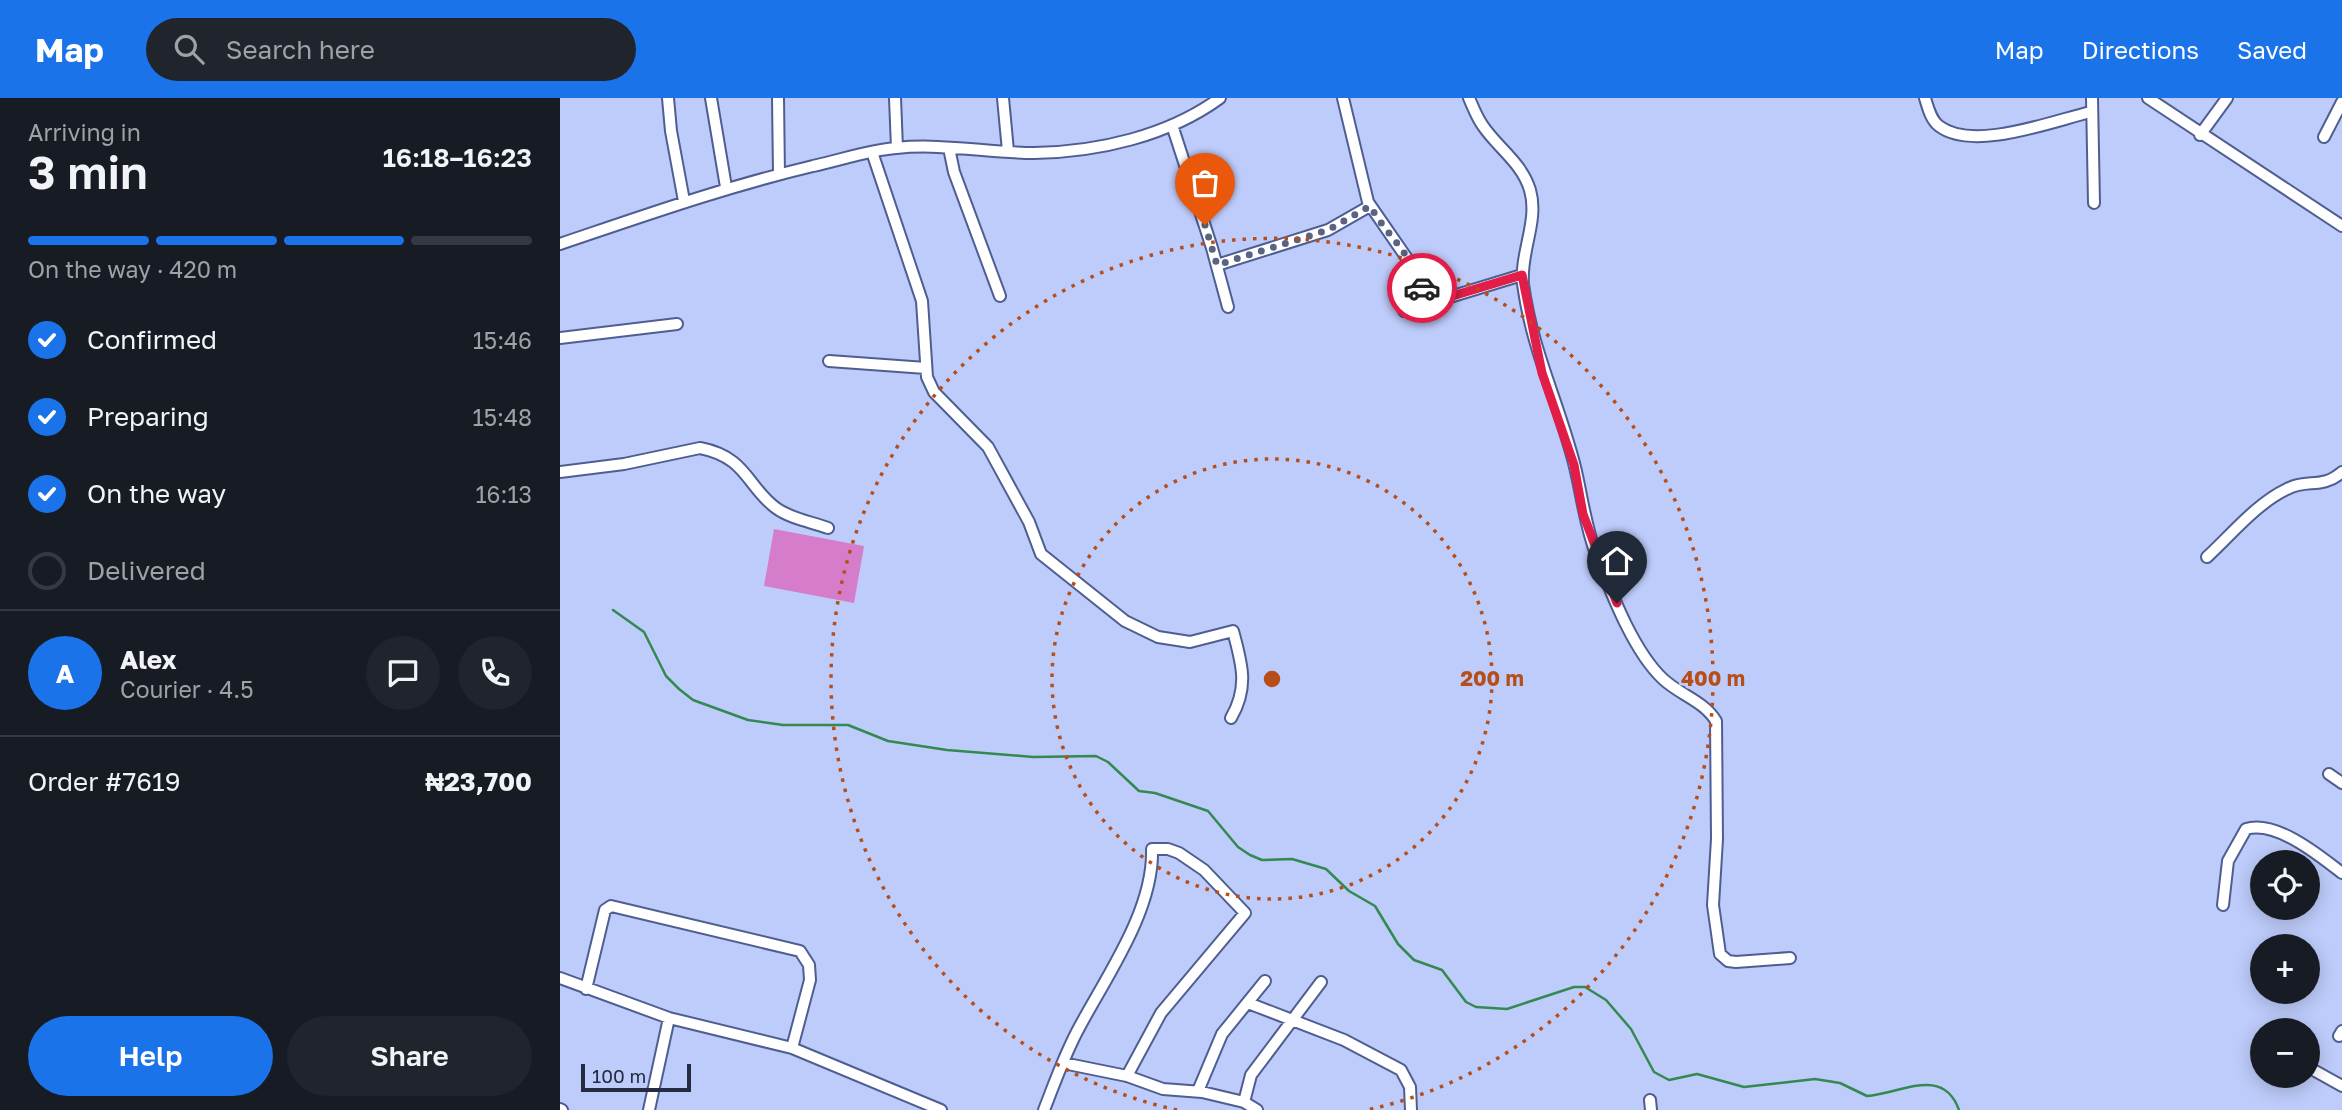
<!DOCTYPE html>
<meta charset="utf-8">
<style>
:root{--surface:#171b24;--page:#20242c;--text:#f1f3f6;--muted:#9ea1a6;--line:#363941;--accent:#1a73e8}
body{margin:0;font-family:"Golos Text",sans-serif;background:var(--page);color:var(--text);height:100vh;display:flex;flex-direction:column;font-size:26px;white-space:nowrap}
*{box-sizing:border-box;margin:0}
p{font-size:23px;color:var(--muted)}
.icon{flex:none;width:38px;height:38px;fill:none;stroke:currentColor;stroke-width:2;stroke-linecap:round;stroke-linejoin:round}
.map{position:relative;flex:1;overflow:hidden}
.sheet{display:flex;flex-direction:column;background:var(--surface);width:560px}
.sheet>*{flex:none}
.fabs{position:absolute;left:1690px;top:752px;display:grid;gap:14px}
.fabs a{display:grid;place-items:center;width:70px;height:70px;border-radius:50%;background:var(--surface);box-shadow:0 4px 18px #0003;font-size:35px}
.scale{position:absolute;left:21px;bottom:18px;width:110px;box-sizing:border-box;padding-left:7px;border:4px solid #252b41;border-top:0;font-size:19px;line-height:24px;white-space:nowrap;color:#252b41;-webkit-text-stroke:5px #beccfb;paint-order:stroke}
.pin{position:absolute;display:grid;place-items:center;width:60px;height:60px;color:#fff;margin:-72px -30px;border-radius:50% 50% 50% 0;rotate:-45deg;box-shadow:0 0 7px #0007}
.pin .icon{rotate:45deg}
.courier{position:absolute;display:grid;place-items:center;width:70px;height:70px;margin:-35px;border:5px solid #e11d48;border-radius:50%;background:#fff;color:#222;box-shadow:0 2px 9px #0007}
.head em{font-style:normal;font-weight:600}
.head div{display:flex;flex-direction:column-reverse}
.head{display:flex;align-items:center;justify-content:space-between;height:119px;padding:0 28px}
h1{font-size:46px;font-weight:600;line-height:52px}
.bar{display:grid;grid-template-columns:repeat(4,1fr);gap:10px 7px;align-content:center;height:84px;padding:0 28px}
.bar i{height:9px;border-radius:5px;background:var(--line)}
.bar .selected{background:var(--accent)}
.bar p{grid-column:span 4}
.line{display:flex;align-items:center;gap:18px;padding:0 28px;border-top:2px solid var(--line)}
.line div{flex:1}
.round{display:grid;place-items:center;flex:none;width:74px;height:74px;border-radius:37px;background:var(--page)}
ol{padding:0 28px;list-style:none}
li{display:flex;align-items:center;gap:21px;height:77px}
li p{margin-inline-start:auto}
li .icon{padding:7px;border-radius:50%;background:var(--accent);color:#fff;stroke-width:4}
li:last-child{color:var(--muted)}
li i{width:38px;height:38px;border:4px solid var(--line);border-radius:50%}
.button{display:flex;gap:14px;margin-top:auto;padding:14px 28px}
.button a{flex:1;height:80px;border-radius:42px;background:var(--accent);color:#fff;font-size:28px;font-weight:600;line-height:80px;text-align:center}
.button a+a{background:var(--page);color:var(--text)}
header{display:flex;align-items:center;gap:42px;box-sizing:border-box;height:98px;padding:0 35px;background:var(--accent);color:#fff}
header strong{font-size:33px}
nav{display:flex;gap:38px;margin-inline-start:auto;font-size:24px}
.search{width:490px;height:63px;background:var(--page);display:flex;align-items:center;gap:18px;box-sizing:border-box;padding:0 24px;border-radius:38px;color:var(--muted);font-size:26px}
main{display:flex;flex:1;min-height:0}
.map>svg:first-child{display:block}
.green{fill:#d57dcb}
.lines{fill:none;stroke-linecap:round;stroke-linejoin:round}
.stream{stroke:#33894f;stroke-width:2.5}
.minor-casing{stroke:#4f5e91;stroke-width:14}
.minor{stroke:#fff;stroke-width:10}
.done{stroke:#5b6382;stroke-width:7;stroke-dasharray:0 12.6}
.route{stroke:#e11d48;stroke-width:9}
.ring{fill:none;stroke:#b74e19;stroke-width:3.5;stroke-dasharray:3.5 7}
.centre{fill:#b74e19;stroke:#beccfb;stroke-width:3.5}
.ring-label{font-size:21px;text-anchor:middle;font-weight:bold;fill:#b74e19;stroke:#beccfb;stroke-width:5;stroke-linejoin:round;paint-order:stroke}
</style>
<header>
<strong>Map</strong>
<div class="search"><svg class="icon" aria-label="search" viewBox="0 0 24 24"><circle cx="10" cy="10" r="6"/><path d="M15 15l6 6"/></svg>Search here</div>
<nav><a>Map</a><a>Directions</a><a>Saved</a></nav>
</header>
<main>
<section class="sheet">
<div class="head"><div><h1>3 min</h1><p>Arriving in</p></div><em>16:18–16:23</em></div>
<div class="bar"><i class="selected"></i><i class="selected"></i><i class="selected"></i><i></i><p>On the way · 420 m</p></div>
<ol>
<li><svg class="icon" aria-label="check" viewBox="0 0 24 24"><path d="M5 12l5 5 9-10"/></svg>Confirmed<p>15:46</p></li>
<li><svg class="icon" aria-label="check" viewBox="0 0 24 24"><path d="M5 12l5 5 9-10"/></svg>Preparing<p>15:48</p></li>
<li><svg class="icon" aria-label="check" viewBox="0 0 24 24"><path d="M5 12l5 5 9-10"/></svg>On the way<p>16:13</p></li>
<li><i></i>Delivered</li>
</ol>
<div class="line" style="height:126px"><b class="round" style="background:var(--accent);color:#fff">A</b><div><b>Alex</b><p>Courier · 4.5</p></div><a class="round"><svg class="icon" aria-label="chat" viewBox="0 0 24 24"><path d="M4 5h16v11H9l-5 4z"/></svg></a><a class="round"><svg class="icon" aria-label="phone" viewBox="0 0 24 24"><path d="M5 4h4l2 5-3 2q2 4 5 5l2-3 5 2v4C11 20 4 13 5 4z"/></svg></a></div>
<div class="line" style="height:91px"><div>Order #7619</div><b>₦23,700</b></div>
<div class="button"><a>Help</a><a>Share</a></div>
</section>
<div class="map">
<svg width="1782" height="1012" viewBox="0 0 1782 1012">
<rect width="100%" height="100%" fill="#beccfb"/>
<path class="green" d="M 214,431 L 304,448 L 294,505 L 204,488 Z"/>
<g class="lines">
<path class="stream" d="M 53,512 L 84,534 L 106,578 L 119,591 L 133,602 L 188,622 L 223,627 L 288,627 L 328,643 L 387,652 L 473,659 L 536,658 L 548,664 L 579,693 L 595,695 L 648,713 L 678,749 L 690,757 L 702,762 L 732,761 L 766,771 L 789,793 L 815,808 L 838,846 L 854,862 L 882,872 L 906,904 L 916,909 L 947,911 L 1014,889 L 1025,889 L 1046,902 L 1071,931 L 1094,974 L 1109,982 L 1137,976 L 1184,989 L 1255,981 L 1280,985 L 1307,998 C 1340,996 1383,967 1399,1012"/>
<g class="minor-casing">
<path id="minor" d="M 108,0 L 111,33 L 124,103
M 151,0 L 166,89
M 218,0 L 219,76
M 335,0 L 337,50
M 443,0 L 448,53
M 783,0 L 808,104 L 857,175 L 866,206
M 909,0 C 913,9 917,20 923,28 C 938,50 962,65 970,92 C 979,123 960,154 963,186 C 972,253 999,305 1015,369 C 1022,398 1025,427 1036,456 C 1051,494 1073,553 1103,581 C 1120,597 1144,603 1156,623 L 1157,741 L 1153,807 L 1160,856 L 1168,863 L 1176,864 L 1230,860
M 1365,0 C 1368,10 1371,22 1379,28 C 1413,54 1492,23 1531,14
M 1532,0 L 1534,105
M 1588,0 L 1782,128
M 612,27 L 652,150 L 668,209
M 1640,37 L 1667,0
M 1764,39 L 1782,4
M 389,50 L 394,74 L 440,198
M 312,54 L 362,203 L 367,279 L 374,294 L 428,349 L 469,424 L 481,456 L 565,523 L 598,539 L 630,544 L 673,533 C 682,566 689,589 671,620
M 0,146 C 86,117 165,89 253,68 C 281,62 309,52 336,50 C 382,45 429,55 474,55 C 538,54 608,38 660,0
M 657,167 L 768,132 L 810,108
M 844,213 L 962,177
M 0,240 L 117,226
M 269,263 L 366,270
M 0,374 L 64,366 L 140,350 C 187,359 187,389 216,410 C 231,421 252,424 268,430
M 1647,459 C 1671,437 1697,405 1727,391 C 1748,380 1761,392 1782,374
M 1769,676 L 1782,685
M 1663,807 L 1668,763 L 1686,731 C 1716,722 1759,757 1782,775
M 0,880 L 109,920 L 232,950 L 381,1012
M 26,891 L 45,812 L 51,808 L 240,853 L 249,867 L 250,882 L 232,950
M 688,905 L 784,942 L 841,972 L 850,989 L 851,1012
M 1779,938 L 1782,933
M 1701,943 L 1703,944
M 503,965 L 567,978 L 603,991 L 642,994 L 684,1004 L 697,1012
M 1748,969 L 1782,988
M 638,993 L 662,936 L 705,883
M 1090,1002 L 1091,1012
M 684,1004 L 691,977 L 761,884
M 0,1011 L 2,1012
M 89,1012 L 109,920
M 484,1012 C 495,984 505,955 520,928 C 548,876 594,811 592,751 L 608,751 L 619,755 L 644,772 L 685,815 L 601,915 L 567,978"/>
</g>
<use href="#minor" class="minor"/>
</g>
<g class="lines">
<path class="done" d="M 645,127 L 657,167 L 768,132 L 810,108 C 827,137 853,158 862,190"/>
<path class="route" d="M 862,190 L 866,206 L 962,177 L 982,275 L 1014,367 L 1023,416 L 1057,505"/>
</g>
<g class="ring">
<circle cx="712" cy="581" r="220"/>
<path d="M617 1012A441 441 0 1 1 807 1012"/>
</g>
<circle cx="712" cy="581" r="10" class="centre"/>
<g class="ring-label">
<text x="932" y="588">200 m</text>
<text x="1153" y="588">400 m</text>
</g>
</svg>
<div class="fabs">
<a><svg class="icon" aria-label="locate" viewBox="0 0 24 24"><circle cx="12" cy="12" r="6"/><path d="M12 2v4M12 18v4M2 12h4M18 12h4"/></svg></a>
<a>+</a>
<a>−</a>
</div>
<div class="scale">100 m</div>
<div class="pin" style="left:645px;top:127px;background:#ea580c"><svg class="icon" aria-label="bag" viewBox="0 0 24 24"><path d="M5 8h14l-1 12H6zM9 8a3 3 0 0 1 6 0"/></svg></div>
<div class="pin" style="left:1057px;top:505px;background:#1f2937"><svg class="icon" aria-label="home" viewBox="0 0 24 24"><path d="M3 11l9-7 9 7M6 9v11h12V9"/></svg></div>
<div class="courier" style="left:862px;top:190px"><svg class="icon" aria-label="car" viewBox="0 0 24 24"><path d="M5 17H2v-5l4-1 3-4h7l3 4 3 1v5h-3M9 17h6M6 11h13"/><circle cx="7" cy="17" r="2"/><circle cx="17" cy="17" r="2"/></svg></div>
</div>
</main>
